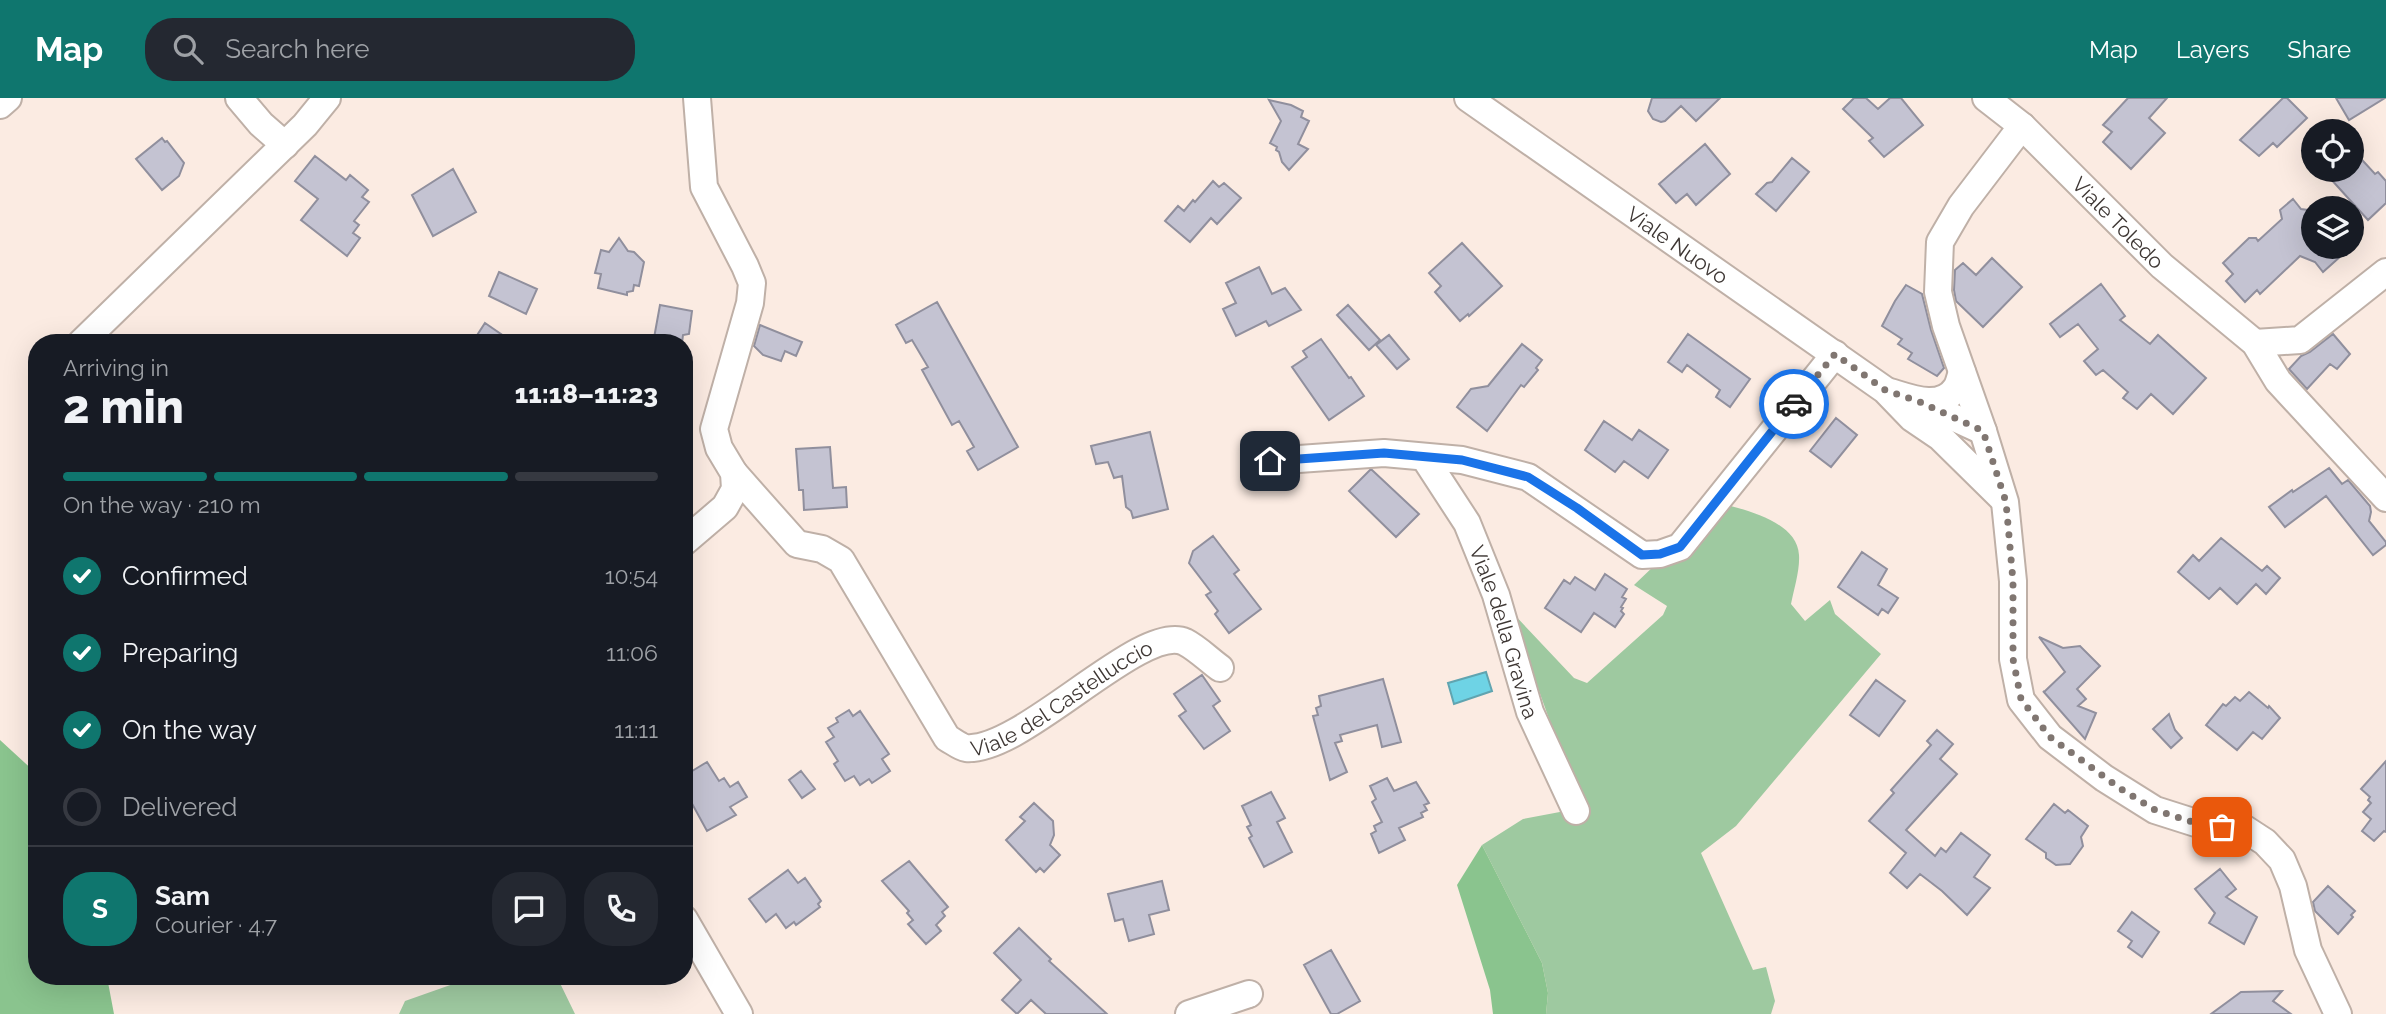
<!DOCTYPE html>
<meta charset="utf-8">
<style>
:root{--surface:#171b24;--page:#242831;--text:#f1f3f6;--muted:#9ea1a6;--line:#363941;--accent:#0f766e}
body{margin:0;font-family:Raleway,sans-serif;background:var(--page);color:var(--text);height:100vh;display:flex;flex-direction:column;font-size:26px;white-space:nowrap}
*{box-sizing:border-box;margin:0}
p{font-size:23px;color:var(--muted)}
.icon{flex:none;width:38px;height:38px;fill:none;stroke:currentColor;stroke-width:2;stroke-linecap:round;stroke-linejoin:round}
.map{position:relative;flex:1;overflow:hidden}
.panel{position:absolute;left:28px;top:236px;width:665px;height:651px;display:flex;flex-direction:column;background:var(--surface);border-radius:28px;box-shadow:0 7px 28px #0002}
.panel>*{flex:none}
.controls{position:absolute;left:2301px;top:21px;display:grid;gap:14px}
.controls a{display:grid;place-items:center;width:63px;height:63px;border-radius:50%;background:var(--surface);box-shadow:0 7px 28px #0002;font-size:35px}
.pin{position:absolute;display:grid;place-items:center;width:60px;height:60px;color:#fff;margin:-30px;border-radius:14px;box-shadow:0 4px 10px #0006}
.courier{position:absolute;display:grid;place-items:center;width:70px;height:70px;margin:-35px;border:5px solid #1a73e8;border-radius:50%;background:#fff;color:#222;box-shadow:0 2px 9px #0007}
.overview em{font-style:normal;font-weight:800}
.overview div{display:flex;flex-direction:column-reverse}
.overview{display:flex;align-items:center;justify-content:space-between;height:119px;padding:0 35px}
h1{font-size:46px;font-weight:800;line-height:52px}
.bar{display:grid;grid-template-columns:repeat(4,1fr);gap:10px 7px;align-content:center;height:84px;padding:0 35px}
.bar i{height:9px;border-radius:5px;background:var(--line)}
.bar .active{background:var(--accent)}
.bar p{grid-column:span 4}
.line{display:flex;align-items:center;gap:18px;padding:0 35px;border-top:2px solid var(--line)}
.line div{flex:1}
.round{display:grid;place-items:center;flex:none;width:74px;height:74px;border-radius:28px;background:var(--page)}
ol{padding:0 35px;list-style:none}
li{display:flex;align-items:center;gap:21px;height:77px}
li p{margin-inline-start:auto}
li .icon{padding:7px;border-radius:50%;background:var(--accent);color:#fff;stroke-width:4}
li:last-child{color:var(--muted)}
li i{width:38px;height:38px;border:4px solid var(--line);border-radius:50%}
header{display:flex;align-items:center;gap:42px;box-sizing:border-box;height:98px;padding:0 35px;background:var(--accent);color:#fff}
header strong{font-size:33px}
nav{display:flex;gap:38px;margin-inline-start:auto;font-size:24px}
.search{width:490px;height:63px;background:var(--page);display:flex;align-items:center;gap:18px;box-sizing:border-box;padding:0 24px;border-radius:28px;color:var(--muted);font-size:26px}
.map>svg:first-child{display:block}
.green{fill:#9ec9a0}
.forest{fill:#8ac48e}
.water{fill:#6ed3e5;stroke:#60a4b0;stroke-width:2}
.building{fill:#c4c3d2;stroke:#908f9d;stroke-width:2}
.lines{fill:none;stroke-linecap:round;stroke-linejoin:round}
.minor-casing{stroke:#bfb0a7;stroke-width:30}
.minor{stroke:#fff;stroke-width:26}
.done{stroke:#807671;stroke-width:7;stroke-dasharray:0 12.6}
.route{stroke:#1a73e8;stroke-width:9}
.labels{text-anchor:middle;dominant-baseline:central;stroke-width:5;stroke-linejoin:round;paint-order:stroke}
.street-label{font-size:21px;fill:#3e3734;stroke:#fefbf9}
</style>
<header>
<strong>Map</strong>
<div class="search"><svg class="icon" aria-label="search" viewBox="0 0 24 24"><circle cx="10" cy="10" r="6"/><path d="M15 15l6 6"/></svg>Search here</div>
<nav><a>Map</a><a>Layers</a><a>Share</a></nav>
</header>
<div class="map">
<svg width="2386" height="916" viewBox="0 0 2386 916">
<rect width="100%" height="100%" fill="#fbebe2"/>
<path class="green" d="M 1720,405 C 1745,412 1797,423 1799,457 C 1800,472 1794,491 1791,506 L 1805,523 L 1830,502 L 1835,516 L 1881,556 L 1736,728 L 1701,755 L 1753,872 L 1766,869 L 1775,903 L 1771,916 L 1546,916 L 1548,895 L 1542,865 L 1482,747 L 1523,721 L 1581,710 L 1510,512 L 1574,580 L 1587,585 L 1663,517 L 1667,508 L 1634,487 Z
M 473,879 L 557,879 L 575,916 L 399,916 L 405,903 Z"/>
<path class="forest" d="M 0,642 L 37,676 L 37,878 L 107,879 L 114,916 L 0,916 Z
M 1482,747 L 1542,865 L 1548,895 L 1546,916 L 1493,916 L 1490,892 L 1457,787 Z"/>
<path class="water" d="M 1486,574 L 1492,593 L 1454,606 L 1448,585 Z"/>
<path class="building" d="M 1652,0 L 1720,0 L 1696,23 L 1681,8 L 1665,23 L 1661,24 L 1653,21 L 1648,13 Z
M 1854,0 L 1866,0 L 1878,11 L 1890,0 L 1901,0 L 1923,27 L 1884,59 L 1869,43 L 1873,40 L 1843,11 Z
M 2128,0 L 2167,0 L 2149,20 L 2165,35 L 2131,71 L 2103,44 L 2112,34 L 2103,27 Z
M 2283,0 L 2287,0 L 2307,20 L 2277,49 L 2273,45 L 2259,58 L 2240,42 Z
M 2336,0 L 2385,0 L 2349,22 Z
M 1269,2 L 1291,7 L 1303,13 L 1301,19 L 1309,23 L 1298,46 L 1308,51 L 1289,72 L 1282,64 L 1279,54 L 1276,52 L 1277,49 L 1270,45 L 1281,23 Z
M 162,40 L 165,44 L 167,43 L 184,65 L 179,78 L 162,92 L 136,61 Z
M 1705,46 L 1730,76 L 1696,107 L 1687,96 L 1676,105 L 1659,86 Z
M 2352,51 L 2375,76 L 2378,74 L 2386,83 L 2386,105 L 2368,122 L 2329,79 L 2337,72 L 2352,72 Z
M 315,58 L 346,82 L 350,77 L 368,92 L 362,99 L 369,104 L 354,123 L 359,127 L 353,135 L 360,140 L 347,158 L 301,122 L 318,101 L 295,83 Z
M 1792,60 L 1809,74 L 1776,113 L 1756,96 L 1767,85 L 1772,84 Z
M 453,71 L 476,114 L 433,138 L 412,97 Z
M 1213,83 L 1219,89 L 1224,85 L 1241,100 L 1217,126 L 1211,120 L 1190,144 L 1165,123 L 1178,108 L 1184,113 L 1193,102 L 1195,104 Z
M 2293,101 L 2301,111 L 2308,112 L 2314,120 L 2314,149 L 2351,149 L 2323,174 L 2315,164 L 2300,158 L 2260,196 L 2257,192 L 2245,204 L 2226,183 L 2233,176 L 2223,165 L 2249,140 L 2256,140 L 2258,143 L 2282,121 L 2280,112 Z
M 619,140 L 628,153 L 634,154 L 644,164 L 639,188 L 634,187 L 633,193 L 627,194 L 627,197 L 598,190 L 601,176 L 595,175 L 601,152 L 609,154 Z
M 1462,145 L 1502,188 L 1469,218 L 1468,216 L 1460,223 L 1435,194 L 1441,188 L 1429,175 Z
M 1992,160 L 2022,189 L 1983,229 L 1956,203 L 1954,192 L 1955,172 L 1963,165 L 1976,177 Z
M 1259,169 L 1272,196 L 1285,190 L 1301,212 L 1269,228 L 1266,223 L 1236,238 L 1223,211 L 1236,205 L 1226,185 Z
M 499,174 L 537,191 L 526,216 L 489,198 Z
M 2101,186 L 2125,218 L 2120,222 L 2150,246 L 2158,237 L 2206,280 L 2173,316 L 2151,296 L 2137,311 L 2123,300 L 2128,294 L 2103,272 L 2096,277 L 2084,263 L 2098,251 L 2078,226 L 2060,239 L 2050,226 Z
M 1906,187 L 1922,196 L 1931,232 L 1944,270 L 1937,278 L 1908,261 L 1912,255 L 1898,246 L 1902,241 L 1882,228 L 1895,203 Z
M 937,204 L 1018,349 L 978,372 L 967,353 L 974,349 L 959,323 L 952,327 L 922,272 L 928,269 L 912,242 L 906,245 L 896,227 Z
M 660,207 L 692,213 L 689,236 L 683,237 L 682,245 L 654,240 Z
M 1348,207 L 1380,242 L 1369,252 L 1337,217 Z
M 485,225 L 514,245 L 472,245 Z
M 760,227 L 802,244 L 796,258 L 785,253 L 781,263 L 763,257 L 754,248 Z
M 1688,236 L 1750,281 L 1730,309 L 1716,299 L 1720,292 L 1687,267 L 1682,274 L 1668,264 Z
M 2333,236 L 2350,256 L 2337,271 L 2330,266 L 2307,291 L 2289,271 L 2301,258 L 2310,254 Z
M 1389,237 L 1409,261 L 1397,271 L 1376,247 Z
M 1321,241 L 1349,280 L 1351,279 L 1364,298 L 1329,322 L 1292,269 L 1307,259 L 1303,253 Z
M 1522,246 L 1542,262 L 1536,270 L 1538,272 L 1524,289 L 1521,287 L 1487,333 L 1457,309 L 1471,291 L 1488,288 Z
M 1836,320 L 1857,337 L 1831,369 L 1810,353 Z
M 1604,323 L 1632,342 L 1639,332 L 1668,352 L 1648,380 L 1624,363 L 1615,374 L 1585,352 Z
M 1150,334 L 1168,411 L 1133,420 L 1131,413 L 1126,409 L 1122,378 L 1114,380 L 1108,364 L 1096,366 L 1091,348 Z
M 830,349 L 833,390 L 846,389 L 847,409 L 804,412 L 803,392 L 799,392 L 796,351 Z
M 2329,370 L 2342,386 L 2348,382 L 2370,408 L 2371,414 L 2369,423 L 2386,444 L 2386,447 L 2373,457 L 2326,398 L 2285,429 L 2269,409 L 2292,392 L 2293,394 Z
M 1370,372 L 1372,372 L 1419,416 L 1396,439 L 1349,393 Z
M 1213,438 L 1239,472 L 1234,476 L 1261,511 L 1229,535 L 1215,516 L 1218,513 L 1206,497 L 1211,494 L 1189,465 L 1193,453 Z
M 2221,440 L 2262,473 L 2267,468 L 2280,480 L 2266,496 L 2256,486 L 2237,506 L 2220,490 L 2209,501 L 2178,474 L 2193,457 L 2199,463 Z
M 1862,454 L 1887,471 L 1878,487 L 1898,500 L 1888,515 L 1882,511 L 1878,517 L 1838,489 Z
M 1605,476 L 1627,491 L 1622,499 L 1626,501 L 1621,509 L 1623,510 L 1621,513 L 1624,516 L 1615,529 L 1594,515 L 1581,534 L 1545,510 L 1564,482 L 1570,486 L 1575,479 L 1595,492 Z
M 2039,539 L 2063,550 L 2080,548 L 2100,568 L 2077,591 L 2086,601 L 2078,608 L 2096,615 L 2085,641 L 2043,593 L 2044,594 L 2065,574 Z
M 1202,577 L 1220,603 L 1213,608 L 1230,633 L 1204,651 L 1179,618 L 1186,613 L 1174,596 Z
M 1383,581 L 1401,644 L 1382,649 L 1377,627 L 1340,637 L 1342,643 L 1335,645 L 1347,674 L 1330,682 L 1313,618 L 1318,617 L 1316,610 L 1321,608 L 1319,598 Z
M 1876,582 L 1905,603 L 1879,638 L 1850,617 Z
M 2249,594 L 2268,610 L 2269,608 L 2280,620 L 2262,641 L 2253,634 L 2237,652 L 2206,627 L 2223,606 L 2226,608 L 2235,599 L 2240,603 Z
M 849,612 L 853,618 L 860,613 L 889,656 L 882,661 L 890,673 L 872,685 L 869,681 L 860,687 L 854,678 L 845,683 L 834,666 L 838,663 L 826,644 L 834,639 L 828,630 L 838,624 L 836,620 Z
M 2169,616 L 2175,632 L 2182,640 L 2171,650 L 2153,631 Z
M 1937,632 L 1953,646 L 1940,661 L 1957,676 L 1906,732 L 1935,758 L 1941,750 L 1946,754 L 1961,735 L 1990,757 L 1974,779 L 1990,790 L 1967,817 L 1942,793 L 1920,776 L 1907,790 L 1890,775 L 1906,755 L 1869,723 L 1894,695 L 1891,692 L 1931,647 L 1927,643 Z
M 2386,663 L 2386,734 L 2384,733 L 2374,743 L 2362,733 L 2371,721 L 2363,714 L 2371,705 L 2368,702 L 2370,699 L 2361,691 Z
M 707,664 L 719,683 L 724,680 L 730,689 L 738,684 L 747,699 L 730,709 L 736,717 L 707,733 L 684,691 L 684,678 Z
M 801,673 L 815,691 L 802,700 L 789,682 Z
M 1387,680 L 1394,693 L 1416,684 L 1429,705 L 1424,707 L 1427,712 L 1421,715 L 1423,719 L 1399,730 L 1405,742 L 1379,755 L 1371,736 L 1376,733 L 1374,728 L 1382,724 L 1372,704 L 1376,701 L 1370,688 Z
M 1271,694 L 1285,720 L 1277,724 L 1292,754 L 1264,769 L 1249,740 L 1252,738 L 1247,729 L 1251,727 L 1242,708 Z
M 1034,705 L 1053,723 L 1054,737 L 1050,747 L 1060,757 L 1044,774 L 1040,770 L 1036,774 L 1006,742 L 1025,723 L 1020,719 Z
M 2054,706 L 2065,715 L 2068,712 L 2088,728 L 2081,739 L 2083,748 L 2070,766 L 2056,767 L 2046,760 L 2046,755 L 2026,741 Z
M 909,763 L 948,809 L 942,814 L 945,818 L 936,827 L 941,833 L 926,846 L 908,826 L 913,822 L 907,815 L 909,813 L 882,783 Z
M 2220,771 L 2236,791 L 2226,799 L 2257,819 L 2244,846 L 2209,825 L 2215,815 L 2195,791 Z
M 788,772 L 798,785 L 805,780 L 821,803 L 818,806 L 820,809 L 796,827 L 794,824 L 786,830 L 776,816 L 766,824 L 749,801 Z
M 1162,783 L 1169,812 L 1149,817 L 1154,836 L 1129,843 L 1123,821 L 1115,823 L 1108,796 Z
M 2328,788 L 2355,813 L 2351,817 L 2353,819 L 2338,836 L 2315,813 L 2313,804 Z
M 2132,814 L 2159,834 L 2142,859 L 2128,849 L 2132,843 L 2118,833 Z
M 1019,830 L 1051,861 L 1049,863 L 1107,916 L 1046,916 L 1031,902 L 1017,916 L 1002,902 L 1021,882 L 994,855 Z
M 1331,852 L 1360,903 L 1337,916 L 1331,916 L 1304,867 Z
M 2282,893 L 2273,903 L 2291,916 L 2211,916 L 2241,894 Z"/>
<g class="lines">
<g class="minor-casing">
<g id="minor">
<path d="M 239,0 L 261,26 L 285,47"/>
<path id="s1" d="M 1468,0 L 1885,292 L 1912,320 L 1940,339 L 2002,400"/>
<path id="s2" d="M 1986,0 L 2022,28 L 2162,168 L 2255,245 L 2278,283 L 2386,400"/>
<path d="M 0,7 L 8,0"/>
<path d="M 2022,28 L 1961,108 L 1940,144 L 1938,194 L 1946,228 L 1983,333 L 2005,404 L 2013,483 L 2013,561 L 2021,602 L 2050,639 L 2104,680 L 2155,712 L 2199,726 L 2245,731 L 2265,744 L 2282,762 L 2293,788 L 2308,852 L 2338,916"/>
<path d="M 81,245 L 305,27 L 327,0"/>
<path d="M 2255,245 L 2300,242 L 2386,174"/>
<path d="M 1890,294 C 1910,300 1941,313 1956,290 C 1959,286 1960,279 1962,274"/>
<path d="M 1920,304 L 1983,333"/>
<path id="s3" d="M 1424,359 L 1467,425 L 1496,497 L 1530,614 L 1576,713"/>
<path d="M 1270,363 L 1384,355 L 1462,362 L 1528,379 L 1642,457 L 1660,456 L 1680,449 L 1835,256"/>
<path id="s4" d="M 734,375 L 797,446 L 822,451 L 841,462 L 947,640 C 953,643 960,649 966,650 C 1022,655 1141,524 1185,544 C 1197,550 1209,562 1220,570"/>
<path d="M 684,444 L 725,409 L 735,391 L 734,375 L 719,350 L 714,331 L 750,205 L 752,185 L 745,168 L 704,89 L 697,0"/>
<path d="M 684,821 L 739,916"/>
<path d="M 1189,916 L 1249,896"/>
</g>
</g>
<use href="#minor" class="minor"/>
</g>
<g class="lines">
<path class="done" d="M 1794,306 L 1835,256 L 1885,292 L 1920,304 L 1983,333 L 2006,404 L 2013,483 L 2013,561 L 2021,601 L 2050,639 L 2121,691 L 2155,712 L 2199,726 L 2222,729"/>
<path class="route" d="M 1270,363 L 1384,355 L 1462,362 L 1528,379 L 1577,410 L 1642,457 L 1660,456 L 1680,449 L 1794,306"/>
</g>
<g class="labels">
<g class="street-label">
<text stroke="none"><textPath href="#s2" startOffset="182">Viale Toledo</textPath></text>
<text stroke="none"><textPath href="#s1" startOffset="256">Viale Nuovo</textPath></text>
<text stroke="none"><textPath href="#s3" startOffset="194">Viale della Gravina</textPath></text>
<text stroke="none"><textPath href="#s4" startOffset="480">Viale del Castelluccio</textPath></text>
</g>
</g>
</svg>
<div class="controls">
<a><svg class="icon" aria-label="locate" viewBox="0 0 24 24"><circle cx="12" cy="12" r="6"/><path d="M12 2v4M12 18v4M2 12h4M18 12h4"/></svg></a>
<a><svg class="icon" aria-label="layers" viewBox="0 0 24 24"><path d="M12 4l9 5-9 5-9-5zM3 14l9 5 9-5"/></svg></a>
</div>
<div class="pin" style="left:2222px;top:729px;background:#ea580c"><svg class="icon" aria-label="bag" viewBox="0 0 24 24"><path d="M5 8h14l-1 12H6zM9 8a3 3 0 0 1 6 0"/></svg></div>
<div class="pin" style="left:1270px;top:363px;background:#1f2937"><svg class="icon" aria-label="home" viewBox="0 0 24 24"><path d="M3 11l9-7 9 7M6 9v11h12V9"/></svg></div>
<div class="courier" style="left:1794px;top:306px"><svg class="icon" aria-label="car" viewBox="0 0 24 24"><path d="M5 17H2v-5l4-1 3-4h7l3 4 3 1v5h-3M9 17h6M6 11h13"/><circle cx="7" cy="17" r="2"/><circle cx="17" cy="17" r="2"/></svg></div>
<section class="panel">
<div class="overview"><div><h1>2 min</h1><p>Arriving in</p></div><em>11:18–11:23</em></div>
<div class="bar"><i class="active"></i><i class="active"></i><i class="active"></i><i></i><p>On the way · 210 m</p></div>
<ol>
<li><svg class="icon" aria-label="check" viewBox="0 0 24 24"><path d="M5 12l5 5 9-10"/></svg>Confirmed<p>10:54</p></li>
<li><svg class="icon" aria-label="check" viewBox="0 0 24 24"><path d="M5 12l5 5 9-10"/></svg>Preparing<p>11:06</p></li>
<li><svg class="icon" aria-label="check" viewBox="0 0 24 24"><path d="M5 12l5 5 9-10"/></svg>On the way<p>11:11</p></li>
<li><i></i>Delivered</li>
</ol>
<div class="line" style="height:126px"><b class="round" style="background:var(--accent);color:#fff">S</b><div><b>Sam</b><p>Courier · 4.7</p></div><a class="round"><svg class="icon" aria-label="chat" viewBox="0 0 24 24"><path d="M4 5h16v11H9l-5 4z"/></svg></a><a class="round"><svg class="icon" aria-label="phone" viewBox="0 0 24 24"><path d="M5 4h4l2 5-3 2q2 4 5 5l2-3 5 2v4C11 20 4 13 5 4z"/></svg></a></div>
</section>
</div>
